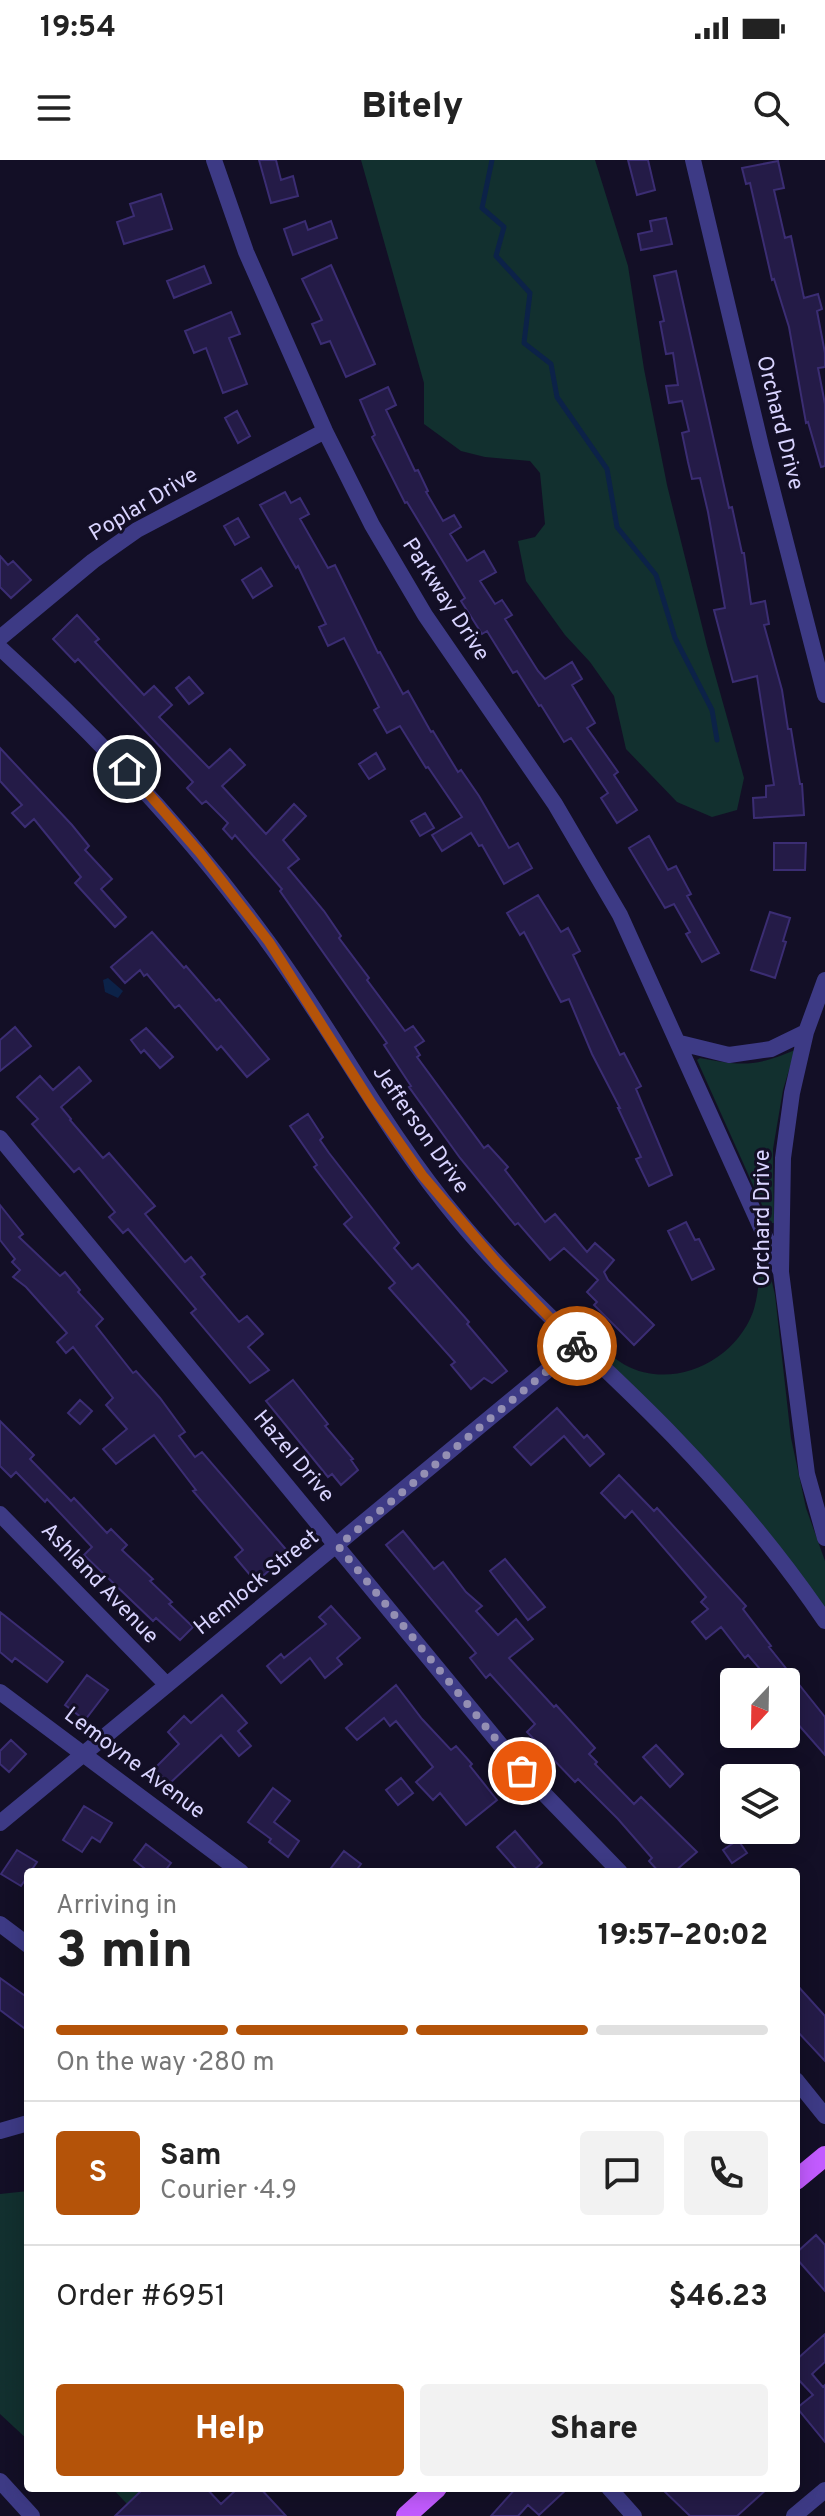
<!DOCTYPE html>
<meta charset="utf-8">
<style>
:root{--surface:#fff;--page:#f2f2f2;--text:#222;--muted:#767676;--line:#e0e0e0;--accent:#b45309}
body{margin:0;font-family:Overpass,sans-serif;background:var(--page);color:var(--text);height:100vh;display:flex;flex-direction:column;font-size:30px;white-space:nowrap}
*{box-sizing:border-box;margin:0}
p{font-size:26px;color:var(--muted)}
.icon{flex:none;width:44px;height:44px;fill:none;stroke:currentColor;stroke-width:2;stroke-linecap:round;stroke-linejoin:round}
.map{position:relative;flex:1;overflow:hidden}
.side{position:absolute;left:24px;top:1708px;width:776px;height:624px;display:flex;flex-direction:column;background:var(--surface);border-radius:8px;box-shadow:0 4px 20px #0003}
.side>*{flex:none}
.needle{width:52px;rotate:202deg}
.controls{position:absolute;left:720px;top:1508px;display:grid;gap:16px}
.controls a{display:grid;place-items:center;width:80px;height:80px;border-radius:8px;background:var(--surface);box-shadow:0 4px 20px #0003;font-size:40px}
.pin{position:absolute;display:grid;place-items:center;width:68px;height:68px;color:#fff;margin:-34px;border:4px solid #fff;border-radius:50%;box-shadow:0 2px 8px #0007}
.courier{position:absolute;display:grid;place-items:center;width:80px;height:80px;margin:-40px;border:6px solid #b45309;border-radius:50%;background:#fff;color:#222;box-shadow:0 2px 10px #0007}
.summary em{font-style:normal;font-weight:800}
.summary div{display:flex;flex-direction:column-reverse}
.summary{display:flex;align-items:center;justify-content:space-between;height:136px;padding:0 32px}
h1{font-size:52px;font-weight:800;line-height:60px}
.bar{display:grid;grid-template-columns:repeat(4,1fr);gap:12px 8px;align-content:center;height:96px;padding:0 32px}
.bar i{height:10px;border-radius:6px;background:var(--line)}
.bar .on{background:var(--accent)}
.bar p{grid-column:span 4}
.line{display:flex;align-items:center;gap:20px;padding:0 32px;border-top:2px solid var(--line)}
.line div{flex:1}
.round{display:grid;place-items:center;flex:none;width:84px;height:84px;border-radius:8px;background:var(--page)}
.primary-button{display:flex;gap:16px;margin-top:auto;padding:16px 32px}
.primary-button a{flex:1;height:92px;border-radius:8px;background:var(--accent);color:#fff;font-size:32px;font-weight:800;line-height:92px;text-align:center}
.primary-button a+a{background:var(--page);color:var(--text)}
.status{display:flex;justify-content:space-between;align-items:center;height:56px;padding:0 40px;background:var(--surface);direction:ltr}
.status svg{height:22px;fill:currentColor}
header{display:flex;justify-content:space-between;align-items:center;height:104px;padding:0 32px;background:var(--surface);font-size:36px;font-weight:800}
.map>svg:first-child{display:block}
.green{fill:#12302f}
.water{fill:#0c2248}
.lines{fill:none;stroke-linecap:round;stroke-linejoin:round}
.stream{stroke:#0c2248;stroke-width:5}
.building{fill:#241b47;stroke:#3b2d73;stroke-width:2}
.minor{stroke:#3d3a85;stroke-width:16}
.major{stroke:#c25bff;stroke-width:20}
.done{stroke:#948fb3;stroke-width:8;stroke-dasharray:0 14.4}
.route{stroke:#b45309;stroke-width:10}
.labels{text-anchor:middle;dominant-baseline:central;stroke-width:6;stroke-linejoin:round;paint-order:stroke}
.street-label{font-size:22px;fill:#d9d4ff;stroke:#130f26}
</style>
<div class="status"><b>19:54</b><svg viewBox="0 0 49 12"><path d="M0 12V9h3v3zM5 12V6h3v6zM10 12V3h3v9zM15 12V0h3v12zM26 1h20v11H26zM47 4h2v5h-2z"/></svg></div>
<header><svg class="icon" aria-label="menu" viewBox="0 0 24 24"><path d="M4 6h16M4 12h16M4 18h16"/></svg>Bitely<svg class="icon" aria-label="search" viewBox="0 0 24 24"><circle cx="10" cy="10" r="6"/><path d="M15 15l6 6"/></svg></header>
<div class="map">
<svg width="825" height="2356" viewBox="0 0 825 2356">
<rect width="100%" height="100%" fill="#130f26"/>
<path class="green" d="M 361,0 L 595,0 L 628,106 L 644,209 L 667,325 L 707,486 L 744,618 L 737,650 L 712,657 L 677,642 L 626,589 L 614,536 L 590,502 L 565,475 L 526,421 L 518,381 L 535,377 L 545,364 L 540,313 L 530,301 L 485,297 L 461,291 L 424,264 L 424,223 Z
M 795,890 L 783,930 L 773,989 L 774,1063 L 770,1063 L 697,900 L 700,898 C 741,906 755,907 795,890 Z
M 761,1096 L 766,1096 L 775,1135 L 791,1278 L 806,1348 L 825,1401 L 825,1448 C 754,1347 664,1263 578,1175 L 583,1168 C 596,1181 609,1196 625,1205 C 673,1231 735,1201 753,1152 C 759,1134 759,1114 761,1096 Z
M 28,2031 L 28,2280 L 0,2254 L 0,2034 Z
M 112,2328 L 142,2328 L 143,2329 L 127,2344 Z"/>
<path class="water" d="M 108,818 L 123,831 L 118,838 L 105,832 L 103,820 Z"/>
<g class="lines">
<path class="stream" d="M 492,0 L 482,48 L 504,67 L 496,96 L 530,133 L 524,183 L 551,204 L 557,237 L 607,309 L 617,367 L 656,415 L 675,478 L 712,550 L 717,580"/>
</g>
<path class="building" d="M 259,0 L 276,0 L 281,20 L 293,16 L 298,36 L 271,43 Z
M 628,0 L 648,0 L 655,30 L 637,35 Z
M 778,1 L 784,28 L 774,30 L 785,78 L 791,76 L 804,138 L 818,134 L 822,149 L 817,151 L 825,193 L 825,207 L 818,208 L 825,244 L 825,306 L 821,307 L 808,262 L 806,263 L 789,167 L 774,119 L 772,120 L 750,23 L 746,24 L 742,8 Z
M 161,34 L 172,69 L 124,84 L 117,62 L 134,56 L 130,44 Z
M 666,58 L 672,84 L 641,90 L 638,74 L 652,71 L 650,61 Z
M 305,61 L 308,70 L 331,61 L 337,78 L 293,95 L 284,69 Z
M 331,105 L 375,204 L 346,217 L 330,181 L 321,184 L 312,164 L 322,160 L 302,119 Z
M 204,106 L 211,123 L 174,138 L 167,121 Z
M 676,111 L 729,348 L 732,347 L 742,393 L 744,393 L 751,444 L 765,441 L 769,464 L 764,465 L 782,530 L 788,569 L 791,569 L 800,624 L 802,624 L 804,655 L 754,658 L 753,638 L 766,637 L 766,626 L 774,625 L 757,516 L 733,522 L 714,450 L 725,448 L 708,352 L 700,318 L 692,319 L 688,302 L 682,273 L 689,271 L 682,241 L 669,243 L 666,226 L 678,225 L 673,193 L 666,194 L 660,162 L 664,161 L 654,116 Z
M 231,152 L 240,174 L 229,178 L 247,224 L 223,233 L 206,188 L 194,193 L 185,171 Z
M 388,227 L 396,245 L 386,250 L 415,311 L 418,310 L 428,331 L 426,332 L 443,361 L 454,355 L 461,367 L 450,374 L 467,401 L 484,391 L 496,412 L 480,421 L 495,444 L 502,440 L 512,455 L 505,459 L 538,511 L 545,519 L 572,502 L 582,519 L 572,525 L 595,563 L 587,568 L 618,612 L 614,615 L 637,650 L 617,663 L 601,638 L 608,633 L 571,578 L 564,582 L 541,545 L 539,546 L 517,511 L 513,513 L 487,471 L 482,474 L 461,441 L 465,438 L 407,342 L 405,343 L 372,277 L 375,275 L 360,240 Z
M 237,251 L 250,276 L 238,283 L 225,258 Z
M 285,332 L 291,343 L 300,338 L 309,354 L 300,359 L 328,408 L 335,405 L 378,493 L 380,492 L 403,534 L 408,531 L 431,572 L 433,571 L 458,612 L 461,610 L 479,636 L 509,688 L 518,683 L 532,708 L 504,724 L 482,685 L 479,686 L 471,673 L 442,691 L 432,675 L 462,657 L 428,607 L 426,608 L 400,566 L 387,573 L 374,550 L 379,547 L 344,478 L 328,486 L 319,467 L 326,464 L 298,406 L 296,408 L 260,345 Z
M 238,358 L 249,377 L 235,385 L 224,366 Z
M 0,396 L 8,405 L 13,401 L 31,420 L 11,438 L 0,427 Z
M 261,408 L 272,426 L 253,438 L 242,420 Z
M 77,455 L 99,479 L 95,482 L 144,535 L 154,526 L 172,545 L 159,557 L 209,608 L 230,589 L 245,605 L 222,626 L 266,674 L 294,644 L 306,656 L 283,680 L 299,699 L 288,708 L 324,751 L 341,776 L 339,778 L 369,818 L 367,820 L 405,871 L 413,866 L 424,881 L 415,887 L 420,895 L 417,897 L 484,988 L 488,985 L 508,1007 L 505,1010 L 545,1062 L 555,1054 L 587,1092 L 595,1083 L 614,1100 L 604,1112 L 608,1120 L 654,1165 L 634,1185 L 594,1145 L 597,1142 L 587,1132 L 598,1120 L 564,1088 L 550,1100 L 518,1063 L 515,1065 L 460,998 L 409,927 L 411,926 L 384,885 L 387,883 L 280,731 L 282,729 L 235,675 L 232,679 L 223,669 L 228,663 L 206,641 L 202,644 L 187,628 L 193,622 L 78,499 L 75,502 L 53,479 Z
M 189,517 L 203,533 L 189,544 L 176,528 Z
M 0,588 L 72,665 L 89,686 L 85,690 L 112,719 L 101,729 L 126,757 L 115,767 L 75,723 L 81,717 L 34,659 L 25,667 L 12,653 L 22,645 L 0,621 Z
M 376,593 L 385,609 L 369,619 L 359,604 Z
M 425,653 L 434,668 L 420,676 L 411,661 Z
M 649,676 L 668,710 L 676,706 L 691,734 L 687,736 L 719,793 L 702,802 L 686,774 L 690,772 L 674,744 L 665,748 L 629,688 Z
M 774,683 L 806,683 L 805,710 L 774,710 Z
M 538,735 L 561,772 L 568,768 L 580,791 L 573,795 L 620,895 L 624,893 L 641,926 L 636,929 L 672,1015 L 649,1026 L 636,999 L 641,997 L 618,948 L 620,948 L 592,894 L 569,839 L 561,842 L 524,772 L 520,775 L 507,753 Z
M 770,752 L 790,758 L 783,781 L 786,782 L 775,818 L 751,810 Z
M 152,772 L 184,808 L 186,806 L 216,841 L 219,839 L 269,899 L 247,917 L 221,886 L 217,890 L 179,845 L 175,848 L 147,814 L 144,816 L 140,810 L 125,823 L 111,807 Z
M 15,867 L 31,886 L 0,911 L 0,880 Z
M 146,868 L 173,897 L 160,908 L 144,890 L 141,893 L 131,880 Z
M 79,907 L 91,921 L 61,947 L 71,959 L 70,960 L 103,998 L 109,993 L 155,1046 L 145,1054 L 185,1102 L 191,1097 L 205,1114 L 201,1117 L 239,1162 L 247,1156 L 263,1174 L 248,1187 L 269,1210 L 250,1223 L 191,1153 L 196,1149 L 163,1110 L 128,1069 L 123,1073 L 109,1057 L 115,1052 L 79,1008 L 74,1012 L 32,964 L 38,959 L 17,937 L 40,916 L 53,930 Z
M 308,954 L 323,977 L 320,980 L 329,993 L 399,1083 L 394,1088 L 412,1109 L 418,1104 L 469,1162 L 467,1164 L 507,1211 L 492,1223 L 484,1218 L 471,1229 L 451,1205 L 455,1202 L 389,1128 L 395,1123 L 344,1064 L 352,1057 L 314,1007 L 317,1005 L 290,966 Z
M 0,1045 L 23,1074 L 19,1077 L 60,1116 L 65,1112 L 80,1130 L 78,1132 L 103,1159 L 96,1166 L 133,1213 L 136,1211 L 160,1238 L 185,1272 L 179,1276 L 195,1297 L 202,1292 L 289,1393 L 256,1422 L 235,1397 L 243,1390 L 193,1331 L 196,1330 L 154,1275 L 116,1304 L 103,1289 L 127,1269 L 106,1245 L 113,1238 L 73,1187 L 66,1193 L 57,1182 L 67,1173 L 26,1127 L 13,1117 L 20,1110 L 12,1102 L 15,1099 L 0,1080 Z
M 686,1062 L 695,1080 L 699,1079 L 714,1109 L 692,1120 L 668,1071 Z
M 293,1220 L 328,1264 L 325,1266 L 353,1299 L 351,1300 L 358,1310 L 341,1325 L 332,1314 L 328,1317 L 266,1241 Z
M 80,1240 L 92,1251 L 80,1264 L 68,1253 Z
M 557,1248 L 584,1278 L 587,1275 L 604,1294 L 590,1306 L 564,1276 L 531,1305 L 514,1287 Z
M 0,1261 L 34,1295 L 30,1299 L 71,1341 L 74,1338 L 107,1373 L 111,1369 L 127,1385 L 122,1390 L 153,1419 L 150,1421 L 172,1442 L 169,1444 L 193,1467 L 180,1480 L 156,1458 L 153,1461 L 84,1395 L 92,1387 L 47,1339 L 45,1342 L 16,1312 L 11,1317 L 0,1306 Z
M 619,1315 L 654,1351 L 657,1348 L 746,1446 L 743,1449 L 771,1486 L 769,1487 L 825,1557 L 825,1595 L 796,1562 L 786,1571 L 786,1522 L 771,1522 L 748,1495 L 745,1498 L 721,1467 L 706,1479 L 692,1462 L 708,1449 L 701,1442 L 706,1437 L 632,1351 L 625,1358 L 601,1333 Z
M 403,1371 L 434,1409 L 443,1402 L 466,1432 L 482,1446 L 476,1451 L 498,1475 L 516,1459 L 533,1479 L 509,1498 L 554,1547 L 556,1545 L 595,1588 L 589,1594 L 597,1602 L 595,1604 L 634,1644 L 641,1637 L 697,1692 L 674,1712 L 659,1712 L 649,1701 L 652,1698 L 618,1659 L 578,1619 L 575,1622 L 527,1572 L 535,1564 L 490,1514 L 486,1518 L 470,1498 L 476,1493 L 386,1385 Z
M 505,1399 L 545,1447 L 528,1460 L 490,1411 Z
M 331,1446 L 360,1478 L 337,1498 L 342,1504 L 325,1518 L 310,1498 L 281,1523 L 267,1506 L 281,1494 L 284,1498 L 326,1464 L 319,1457 Z
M 0,1452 L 63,1502 L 47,1522 L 15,1498 L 12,1502 L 0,1492 Z
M 87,1515 L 108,1530 L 85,1560 L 65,1545 Z
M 396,1525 L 422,1559 L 451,1590 L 456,1586 L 472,1604 L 470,1606 L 497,1640 L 466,1665 L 440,1633 L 433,1640 L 416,1622 L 433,1607 L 396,1561 L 390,1566 L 384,1558 L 357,1580 L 346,1568 Z
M 222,1535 L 247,1563 L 238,1571 L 251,1586 L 239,1596 L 221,1575 L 169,1624 L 154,1609 L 179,1584 L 168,1572 L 184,1556 L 191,1563 Z
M 11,1580 L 26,1594 L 9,1612 L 0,1604 L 0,1591 Z
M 656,1585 L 683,1614 L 670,1627 L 643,1597 Z
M 401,1618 L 413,1633 L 398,1645 L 386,1630 Z
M 273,1628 L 290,1641 L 274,1662 L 299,1681 L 288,1697 L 269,1682 L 271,1679 L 248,1662 Z
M 84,1646 L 112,1663 L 100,1682 L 92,1677 L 82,1692 L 63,1680 Z
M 515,1671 L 542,1703 L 532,1712 L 519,1712 L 497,1687 Z
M 738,1680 L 747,1693 L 732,1703 L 723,1690 Z
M 146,1684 L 171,1703 L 164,1712 L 149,1712 L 134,1700 Z
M 17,1690 L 37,1702 L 21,1726 L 1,1714 Z
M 344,1691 L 361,1704 L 355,1712 L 328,1712 Z
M 0,1818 L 28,1838 L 28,1871 L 0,1850 Z
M 796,1824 L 825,1856 L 825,1901 L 796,1870 Z
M 816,2075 L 825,2085 L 825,2131 L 796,2098 L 796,2093 Z
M 825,2174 L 825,2202 L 812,2214 L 823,2227 L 825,2225 L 825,2282 L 797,2248 L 813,2235 L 796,2217 L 796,2200 Z
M 144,2328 L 206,2328 L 221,2344 L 238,2328 L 260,2328 L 286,2356 L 115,2356 Z
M 516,2328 L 568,2328 L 539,2355 L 528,2345 L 518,2356 L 491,2356 Z
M 661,2328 L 768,2328 L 737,2356 L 690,2356 Z"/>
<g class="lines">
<path class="minor" d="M 214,0 L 246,92 L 325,271 L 372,365 L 425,455 L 555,644 L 620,755 L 781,1112
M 693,0 L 761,286 L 825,535
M 0,478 L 93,401 L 137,370 L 325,271
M 0,488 C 99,578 190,674 268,782 C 334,872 385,972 457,1058 C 523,1138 603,1203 674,1277 C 729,1334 781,1396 825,1461
M 825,820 L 806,872 L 792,933 L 783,998 L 781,1112 L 807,1314 L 825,1378
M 680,883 L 729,895 L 771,889 L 806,872
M 0,978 L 522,1611 L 620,1712
M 0,1354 L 167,1525
M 0,1532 L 241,1712
M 0,1663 L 578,1185
M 0,1764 L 28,1785
M 796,1920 L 825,1956
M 0,1971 L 28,1963
M 0,2321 L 32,2356
M 609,2328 L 634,2356
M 794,2356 L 825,2330"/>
<path class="major" d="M 796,2020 L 825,1996
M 406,2356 L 437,2328"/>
</g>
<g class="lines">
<path class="done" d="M 522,1611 L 338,1386 L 577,1186"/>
<path class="route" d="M 127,609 L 200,693 L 269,782 L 372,944 L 422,1015 L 498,1104 L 577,1186"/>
</g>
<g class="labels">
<g class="street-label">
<text transform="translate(779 263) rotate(76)">Orchard Drive</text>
<text transform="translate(144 345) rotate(-31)">Poplar Drive</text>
<text transform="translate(445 440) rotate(57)">Parkway Drive</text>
<text transform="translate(420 970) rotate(55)">Jefferson Drive</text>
<text transform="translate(763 1058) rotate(-90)">Orchard Drive</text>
<text transform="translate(293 1297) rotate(50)">Hazel Drive</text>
<text transform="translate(257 1423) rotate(-39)">Hemlock Street</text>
<text transform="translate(99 1424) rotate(46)">Ashland Avenue</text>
<text transform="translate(134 1604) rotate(37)">Lemoyne Avenue</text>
</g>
</g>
</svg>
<div class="controls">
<a><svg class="needle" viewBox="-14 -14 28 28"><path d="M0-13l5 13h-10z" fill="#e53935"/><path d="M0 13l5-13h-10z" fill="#767676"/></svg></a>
<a><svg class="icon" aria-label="layers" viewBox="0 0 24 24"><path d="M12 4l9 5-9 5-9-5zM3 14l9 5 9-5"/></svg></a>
</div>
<div class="pin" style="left:522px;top:1611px;background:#ea580c"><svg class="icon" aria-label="bag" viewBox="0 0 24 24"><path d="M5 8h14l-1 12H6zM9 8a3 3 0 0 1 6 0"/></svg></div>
<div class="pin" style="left:127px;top:609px;background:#1f2937"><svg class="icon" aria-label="home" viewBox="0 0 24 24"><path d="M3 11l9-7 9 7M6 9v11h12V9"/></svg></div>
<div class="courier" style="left:577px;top:1186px"><svg class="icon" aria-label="bike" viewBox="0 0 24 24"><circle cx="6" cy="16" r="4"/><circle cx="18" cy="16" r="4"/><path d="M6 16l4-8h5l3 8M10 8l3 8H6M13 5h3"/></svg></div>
<section class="side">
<div class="summary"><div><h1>3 min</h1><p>Arriving in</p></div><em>19:57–20:02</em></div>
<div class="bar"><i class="on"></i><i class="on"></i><i class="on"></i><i></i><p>On the way · 280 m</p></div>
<div class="line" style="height:144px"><b class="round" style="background:var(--accent);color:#fff">S</b><div><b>Sam</b><p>Courier · 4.9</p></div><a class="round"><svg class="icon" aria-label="chat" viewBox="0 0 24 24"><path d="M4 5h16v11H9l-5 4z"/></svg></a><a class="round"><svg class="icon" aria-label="phone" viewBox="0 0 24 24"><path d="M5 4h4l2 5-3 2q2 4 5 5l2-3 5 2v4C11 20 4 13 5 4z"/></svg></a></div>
<div class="line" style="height:104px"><div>Order #6951</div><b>$46.23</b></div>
<div class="primary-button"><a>Help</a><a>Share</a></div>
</section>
</div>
